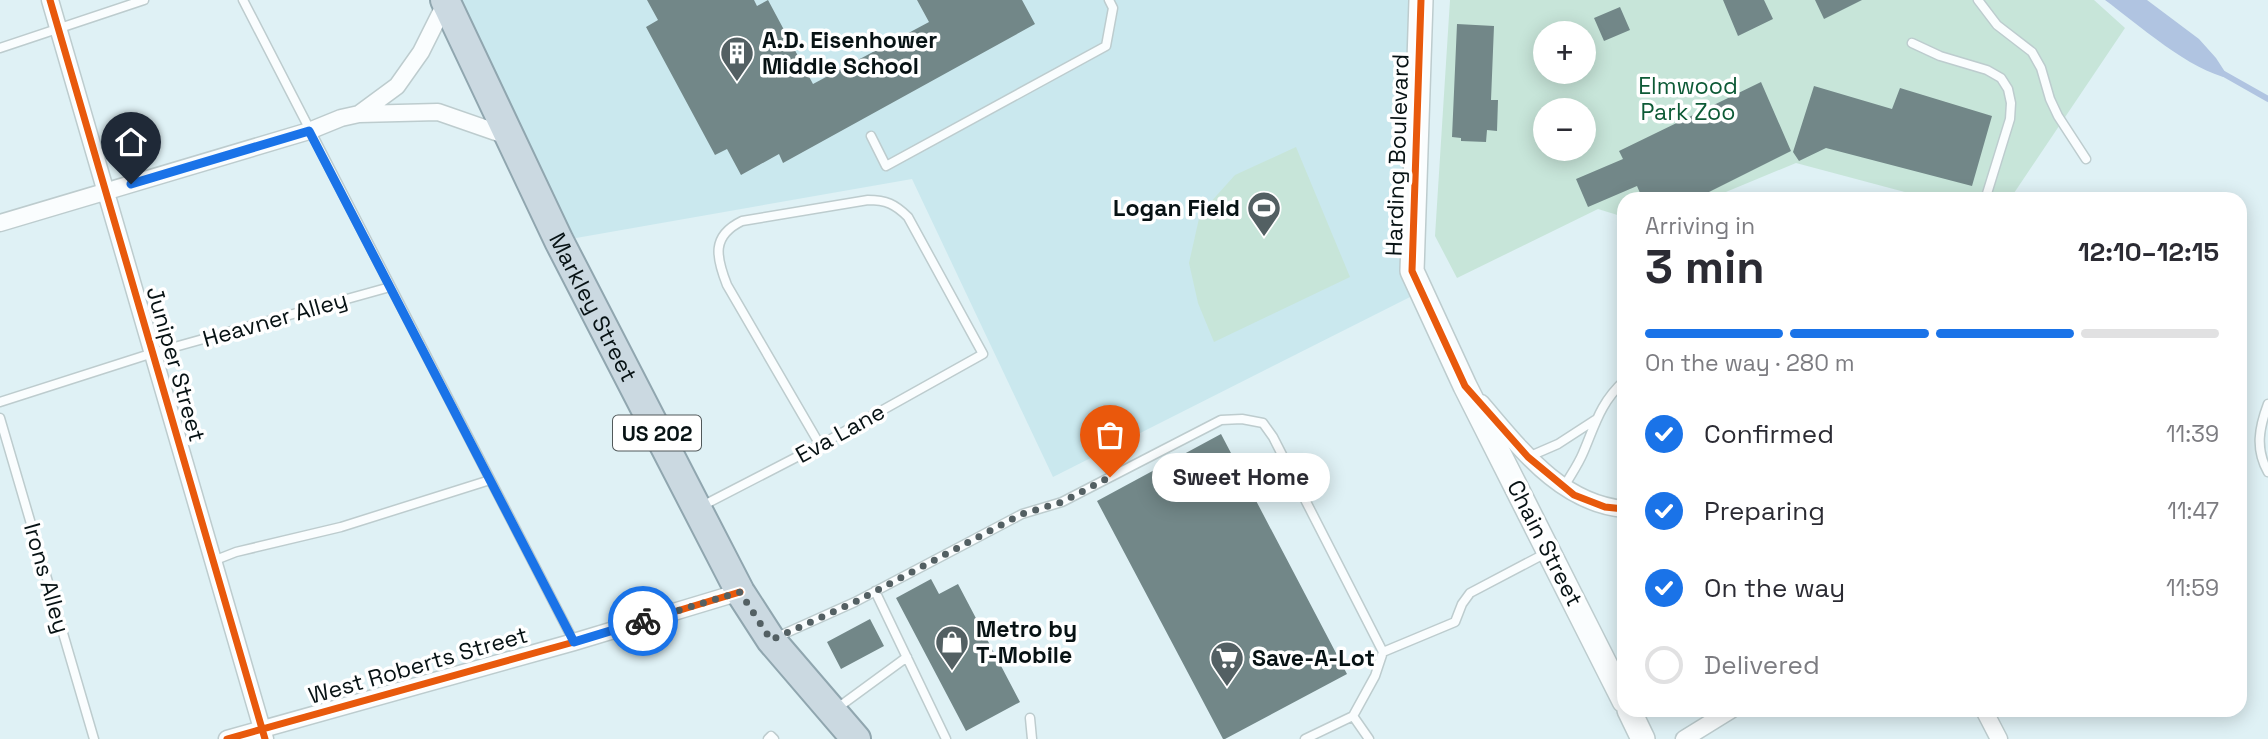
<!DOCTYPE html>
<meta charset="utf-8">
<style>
:root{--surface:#fff;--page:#f2f2f3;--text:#2b2b33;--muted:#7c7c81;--line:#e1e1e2;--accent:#1a73e8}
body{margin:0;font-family:"Space Grotesk",sans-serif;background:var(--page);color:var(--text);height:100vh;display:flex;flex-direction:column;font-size:26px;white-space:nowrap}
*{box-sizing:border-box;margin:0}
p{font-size:23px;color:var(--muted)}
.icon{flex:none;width:38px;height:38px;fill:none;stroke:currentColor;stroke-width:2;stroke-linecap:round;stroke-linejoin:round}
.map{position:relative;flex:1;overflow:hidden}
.details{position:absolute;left:1617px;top:192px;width:630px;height:525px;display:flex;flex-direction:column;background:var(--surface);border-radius:21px;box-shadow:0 4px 18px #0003}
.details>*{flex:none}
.fabs{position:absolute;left:1533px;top:21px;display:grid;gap:14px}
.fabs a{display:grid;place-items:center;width:63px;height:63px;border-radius:50%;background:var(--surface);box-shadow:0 4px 18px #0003;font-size:35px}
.pin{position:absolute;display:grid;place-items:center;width:60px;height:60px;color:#fff;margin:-72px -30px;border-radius:50% 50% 50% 0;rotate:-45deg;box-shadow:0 0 7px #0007}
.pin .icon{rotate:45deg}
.courier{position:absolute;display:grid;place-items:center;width:70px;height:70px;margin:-35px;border:5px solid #1a73e8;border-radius:50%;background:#fff;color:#222;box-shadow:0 2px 9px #0007}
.bubble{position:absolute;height:49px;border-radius:24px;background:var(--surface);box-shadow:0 4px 18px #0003;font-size:23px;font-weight:800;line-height:49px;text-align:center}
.headline em{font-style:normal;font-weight:800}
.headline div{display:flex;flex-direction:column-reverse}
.headline{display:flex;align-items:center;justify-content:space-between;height:119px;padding:0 28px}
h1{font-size:46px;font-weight:800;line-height:52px}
.bar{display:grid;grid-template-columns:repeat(4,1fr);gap:10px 7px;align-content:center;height:84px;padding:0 28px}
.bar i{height:9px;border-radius:5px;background:var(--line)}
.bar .current{background:var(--accent)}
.bar p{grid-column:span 4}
ol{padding:0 28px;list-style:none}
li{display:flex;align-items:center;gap:21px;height:77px}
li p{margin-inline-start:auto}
li .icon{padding:7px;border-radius:50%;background:var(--accent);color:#fff;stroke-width:4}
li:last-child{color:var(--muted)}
li i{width:38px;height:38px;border:4px solid var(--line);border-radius:50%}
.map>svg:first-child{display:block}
.built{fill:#cae8ee}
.green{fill:#c7e5d9;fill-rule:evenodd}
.water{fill:#b0c4e1}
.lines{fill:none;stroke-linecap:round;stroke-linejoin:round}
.stream{stroke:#b0c4e1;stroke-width:6}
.building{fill:#728788}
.lane-casing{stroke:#bdccce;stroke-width:11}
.street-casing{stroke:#bdccce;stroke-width:19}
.secondary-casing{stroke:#bdccce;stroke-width:26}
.highway-casing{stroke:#90a6af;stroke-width:32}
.lane{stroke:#fafdfe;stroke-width:8}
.street{stroke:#fafdfe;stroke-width:16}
.secondary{stroke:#fafdfe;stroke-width:23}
.highway{stroke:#cbd9e1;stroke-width:28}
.cycleway-casing{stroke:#fff;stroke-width:11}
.cycleway{stroke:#e8590c;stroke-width:7}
.done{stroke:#536063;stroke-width:7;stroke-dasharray:0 12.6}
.route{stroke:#1a73e8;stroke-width:9}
.labels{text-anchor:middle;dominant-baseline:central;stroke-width:7;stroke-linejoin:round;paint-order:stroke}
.shield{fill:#fff;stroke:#51595a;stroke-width:2}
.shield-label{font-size:21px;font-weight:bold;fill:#071214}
.poi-label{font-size:23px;font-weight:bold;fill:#071214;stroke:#fff;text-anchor:start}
.park-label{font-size:23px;fill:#0d5a36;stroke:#fff}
.street-label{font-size:23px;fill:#071214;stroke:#fff}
</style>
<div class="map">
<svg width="2268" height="739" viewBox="0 0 2268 739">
<rect width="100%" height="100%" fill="#dff1f5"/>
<path class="built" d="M 447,0 L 1421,0 L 1422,291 L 1053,477 L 912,179 L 559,241 Z"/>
<path class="green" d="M 1450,0 L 2094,0 L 2125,28 L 2010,199 L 1931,199 L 1796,163 L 1709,199 L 1624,200 L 1624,217 L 1598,209 L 1457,278 L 1435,236 ZM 1545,33 L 1584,33 L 1584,72 L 1545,72 ZM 1545,110 L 1584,110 L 1584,149 L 1545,149 Z
M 1296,147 L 1350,277 L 1214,342 L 1198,303 L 1189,263 L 1200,214 L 1235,175 Z"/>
<path class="water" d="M 2105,0 L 2147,0 L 2199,39 L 2216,58 L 2229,78 C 2192,72 2136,23 2105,0 Z"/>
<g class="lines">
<path class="stream" d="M 2224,74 L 2268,99"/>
</g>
<path class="building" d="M 647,0 L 754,0 L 757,6 L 768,0 L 813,84 L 929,22 L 917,0 L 1022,0 L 1035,24 L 783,163 L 779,154 L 741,175 L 727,149 L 715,155 L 646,27 L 658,20 Z
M 1723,0 L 1764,0 L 1773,19 L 1738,36 Z
M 1815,0 L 1862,0 L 1824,19 Z
M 1620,7 L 1630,30 L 1604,41 L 1594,18 Z
M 1457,24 L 1494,26 L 1491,100 L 1498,100 L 1497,131 L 1487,130 L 1486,142 L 1461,141 L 1461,138 L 1452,137 Z
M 1761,82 L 1791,151 L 1693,200 L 1643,200 L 1637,186 L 1588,207 L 1576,179 L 1623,159 L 1619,151 Z
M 1814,86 L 1892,109 L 1900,88 L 1992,116 L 1972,186 L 1826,148 L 1799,161 L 1793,152 Z
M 1221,434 L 1347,674 L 1225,739 L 1223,739 L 1097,501 Z
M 931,579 L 939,594 L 958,584 L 1020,702 L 966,731 L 896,598 Z
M 870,619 L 884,646 L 841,669 L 827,642 Z"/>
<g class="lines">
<g class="lane-casing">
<path id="lane" d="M 243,0 L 574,642
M 1978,0 L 1997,25 L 2032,52 L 2041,68 L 2050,99 L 2058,116 L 2086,159
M 1912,43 L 1940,56 L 1987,70 L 2001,78 L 2008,89 L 2011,103 L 2010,119 L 1985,200
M 0,48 L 144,0
M 871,136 L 886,166 L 1106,46 L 1113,8 L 1109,0
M 0,402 L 153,353 L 390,287
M 2268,404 C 2259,428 2255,449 2268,472
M 0,418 L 94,739
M 1528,457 L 1558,444 L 1595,420
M 1564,487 C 1570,476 1578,465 1583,453 C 1595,425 1600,403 1624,381
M 700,507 L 820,445 L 983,354 L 908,217 C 895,204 886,200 868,200 L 742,221 C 711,236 716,257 727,285 L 820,445
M 213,561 L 236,552 L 341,527 L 490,480
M 875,591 L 946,739
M 777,637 L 855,602 L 1022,514 L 1062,502 L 1221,420 L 1242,419 L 1263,423 L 1273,437 L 1383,652
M 836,709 L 907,657
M 1353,716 L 1369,739
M 1030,718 L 1032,739
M 768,739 L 771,736 L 774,739
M 1305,739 L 1353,716 L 1375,676 L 1383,652 L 1455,622 L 1462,604 L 1470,593 L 1548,552"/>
</g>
<g class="street-casing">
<path id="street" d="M 50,0 L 265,739
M 359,114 L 438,112 L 510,137
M 0,223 L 309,131 L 341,118 L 359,114 L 397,86 L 421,52 L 447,0
M 1481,403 C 1520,448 1560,503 1624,509
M 1984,710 L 1999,739
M 227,739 L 574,642 L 740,592
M 1684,739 L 1731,710"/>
</g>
<g class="secondary-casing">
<path id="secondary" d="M 1421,0 L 1412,271 L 1465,386 L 1624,701
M 1629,710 L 1643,739"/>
</g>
<g class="highway-casing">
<g id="highway">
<path id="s1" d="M 445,0 L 559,241 L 740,592 L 771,640 L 856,739"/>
</g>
</g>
<use href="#lane" class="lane"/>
<use href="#street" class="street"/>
<use href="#secondary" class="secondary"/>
<use href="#highway" class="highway"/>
<g class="cycleway-casing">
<path id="cycleway" d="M 50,0 L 265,739
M 1421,0 L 1412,271 L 1465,386 L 1528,457 L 1574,495 L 1605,507 L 1624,509
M 227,739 L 574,642 L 740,592"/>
</g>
<use href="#cycleway" class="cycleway"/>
</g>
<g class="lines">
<path class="done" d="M 643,621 L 740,592 L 771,640 L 855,602 L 1022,514 L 1062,502 L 1110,477"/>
<path class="route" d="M 131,184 L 309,131 L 574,642 L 643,621"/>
</g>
<defs>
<g id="building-pin" transform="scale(1.75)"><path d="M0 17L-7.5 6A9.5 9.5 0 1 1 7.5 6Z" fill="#536063" stroke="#fff"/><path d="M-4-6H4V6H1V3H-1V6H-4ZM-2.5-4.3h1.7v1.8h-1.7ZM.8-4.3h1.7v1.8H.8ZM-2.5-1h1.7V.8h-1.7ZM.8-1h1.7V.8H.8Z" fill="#fff"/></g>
<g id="stadium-pin" transform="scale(1.75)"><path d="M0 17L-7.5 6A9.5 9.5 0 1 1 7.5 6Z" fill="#536063" stroke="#fff"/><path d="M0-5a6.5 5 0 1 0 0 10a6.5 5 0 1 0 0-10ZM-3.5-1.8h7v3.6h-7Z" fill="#fff"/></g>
<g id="shop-pin" transform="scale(1.75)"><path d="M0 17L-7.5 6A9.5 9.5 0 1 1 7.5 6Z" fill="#536063" stroke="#fff"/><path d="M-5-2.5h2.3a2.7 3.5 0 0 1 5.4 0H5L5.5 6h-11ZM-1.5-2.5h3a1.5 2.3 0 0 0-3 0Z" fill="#fff"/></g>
<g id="supermarket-pin" transform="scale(1.75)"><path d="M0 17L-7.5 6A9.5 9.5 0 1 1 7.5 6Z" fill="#536063" stroke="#fff"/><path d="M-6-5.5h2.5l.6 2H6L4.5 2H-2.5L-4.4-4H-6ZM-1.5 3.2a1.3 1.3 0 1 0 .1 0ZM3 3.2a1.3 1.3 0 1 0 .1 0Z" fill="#fff"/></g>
</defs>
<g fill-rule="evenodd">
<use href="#building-pin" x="737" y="53"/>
<use href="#stadium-pin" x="1264" y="208"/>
<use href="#shop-pin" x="952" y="642"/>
<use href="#supermarket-pin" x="1227" y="658"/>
</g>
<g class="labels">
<rect class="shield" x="613" y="415.5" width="88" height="35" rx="5"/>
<g class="shield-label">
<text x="657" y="433">US 202</text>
</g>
<g class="poi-label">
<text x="762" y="40">A.D. Eisenhower<tspan x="762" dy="26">Middle School</tspan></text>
<text x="1240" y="208" text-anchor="end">Logan Field</text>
<text x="976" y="629">Metro by<tspan x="976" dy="26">T-Mobile</tspan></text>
<text x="1252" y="658">Save-A-Lot</text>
</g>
<g class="park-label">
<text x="1688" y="86">Elmwood<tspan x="1688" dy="26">Park Zoo</tspan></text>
</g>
<g class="street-label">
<text transform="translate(1397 155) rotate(-88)">Harding Boulevard</text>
<text stroke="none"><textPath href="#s1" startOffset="341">Markley Street</textPath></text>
<text transform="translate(275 319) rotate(-16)">Heavner Alley</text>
<text transform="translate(176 364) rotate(74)">Juniper Street</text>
<text transform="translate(840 433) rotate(-29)">Eva Lane</text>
<text transform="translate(1545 543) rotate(63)">Chain Street</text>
<text transform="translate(47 578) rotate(74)">Irons Alley</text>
<text transform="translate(418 665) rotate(-16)">West Roberts Street</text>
</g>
</g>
</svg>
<div class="fabs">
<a>+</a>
<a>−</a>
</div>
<div class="pin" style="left:1110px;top:477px;background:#ea580c"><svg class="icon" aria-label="bag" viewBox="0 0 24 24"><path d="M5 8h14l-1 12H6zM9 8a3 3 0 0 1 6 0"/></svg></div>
<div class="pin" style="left:131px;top:184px;background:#1f2937"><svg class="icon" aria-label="home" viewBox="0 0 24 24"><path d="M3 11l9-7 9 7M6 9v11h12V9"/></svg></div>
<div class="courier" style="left:643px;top:621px"><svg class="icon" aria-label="bike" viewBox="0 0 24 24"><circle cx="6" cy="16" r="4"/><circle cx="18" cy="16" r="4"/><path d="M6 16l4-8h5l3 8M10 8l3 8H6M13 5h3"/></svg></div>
<div class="bubble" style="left:1152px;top:453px;width:178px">Sweet Home</div>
<section class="details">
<div class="headline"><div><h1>3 min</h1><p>Arriving in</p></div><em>12:10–12:15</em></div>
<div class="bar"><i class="current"></i><i class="current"></i><i class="current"></i><i></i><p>On the way · 280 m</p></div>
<ol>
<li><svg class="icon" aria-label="check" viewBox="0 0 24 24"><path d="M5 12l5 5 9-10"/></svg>Confirmed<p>11:39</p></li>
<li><svg class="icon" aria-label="check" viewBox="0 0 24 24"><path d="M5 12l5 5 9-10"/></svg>Preparing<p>11:47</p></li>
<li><svg class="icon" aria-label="check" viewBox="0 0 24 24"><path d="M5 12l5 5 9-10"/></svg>On the way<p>11:59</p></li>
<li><i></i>Delivered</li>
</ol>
</section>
</div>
